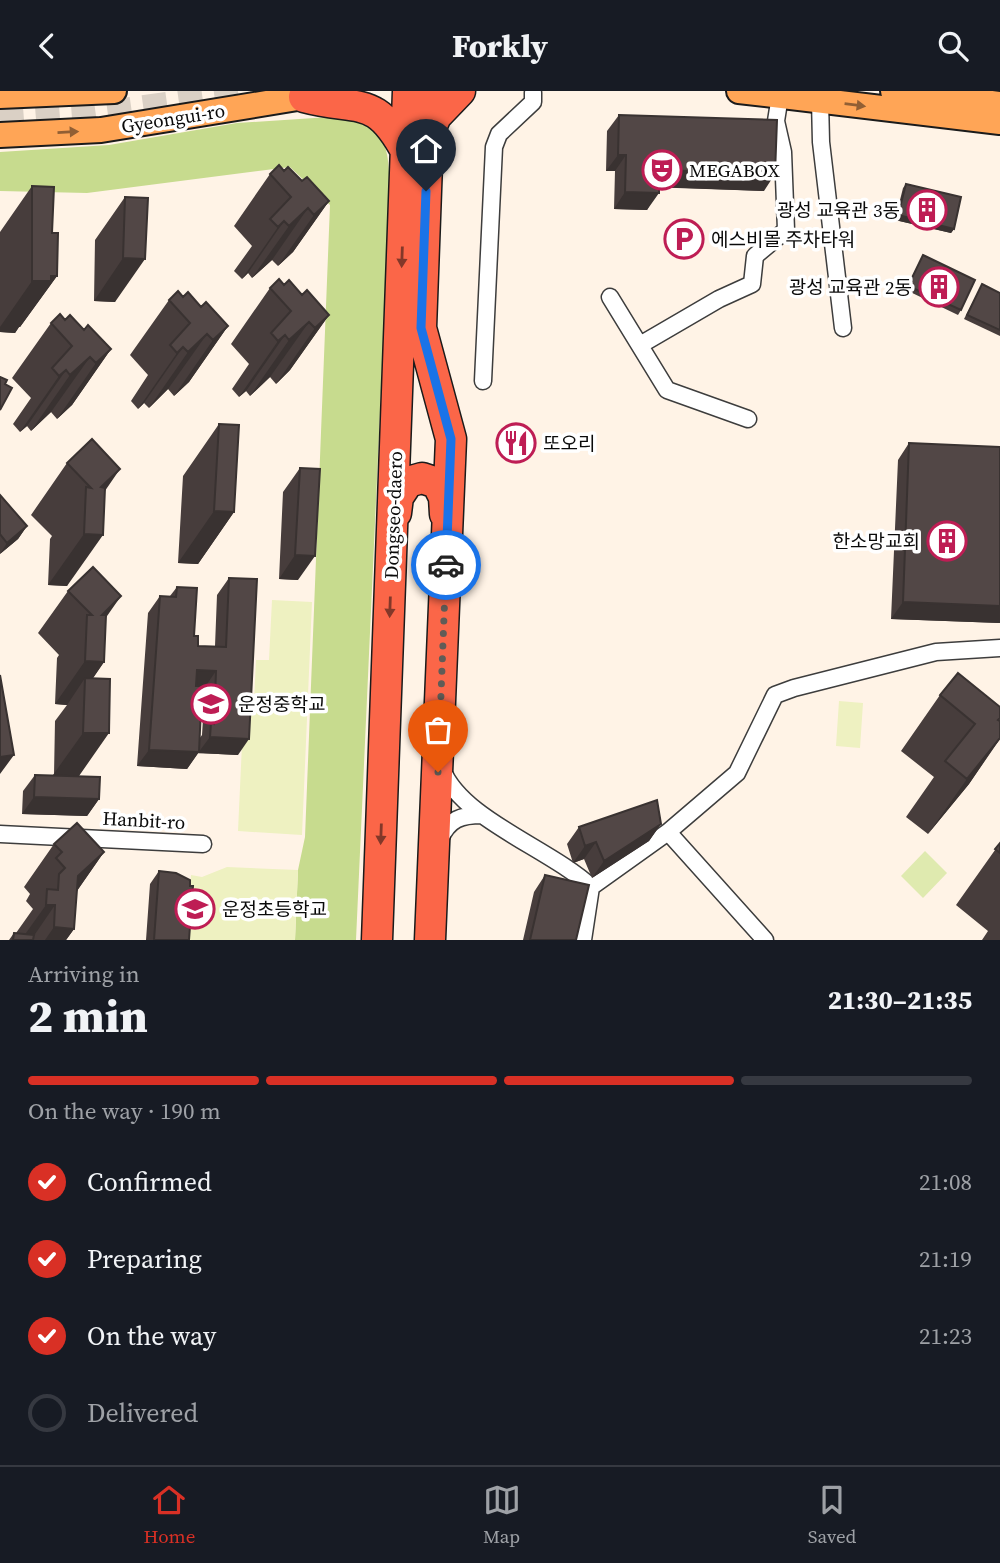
<!DOCTYPE html>
<meta charset="utf-8">
<style>
:root{--surface:#171b24;--page:#242831;--text:#f1f3f6;--muted:#9ea1a6;--line:#363941;--accent:#d93025}
body{margin:0;font-family:"Source Serif 4","Noto Sans KR",serif;background:var(--page);color:var(--text);height:100vh;display:flex;flex-direction:column;font-size:26px;white-space:nowrap}
*{box-sizing:border-box;margin:0}
p{font-size:23px;color:var(--muted)}
.icon{flex:none;width:38px;height:38px;fill:none;stroke:currentColor;stroke-width:2;stroke-linecap:round;stroke-linejoin:round}
.map{position:relative;height:849px;overflow:hidden}
.details{display:flex;flex-direction:column;background:var(--surface);flex:1}
.details>*{flex:none}
.pin{position:absolute;display:grid;place-items:center;width:60px;height:60px;color:#fff;margin:-72px -30px;border-radius:50% 50% 50% 0;rotate:-45deg;box-shadow:0 0 7px #0007}
.pin .icon{rotate:45deg}
.courier{position:absolute;display:grid;place-items:center;width:70px;height:70px;margin:-35px;border:5px solid #1a73e8;border-radius:50%;background:#fff;color:#222;box-shadow:0 2px 9px #0007}
.overview em{font-style:normal;font-weight:800}
.overview div{display:flex;flex-direction:column-reverse}
.overview{display:flex;align-items:center;justify-content:space-between;height:119px;padding:0 28px}
h1{font-size:46px;font-weight:800;line-height:52px}
.bar{display:grid;grid-template-columns:repeat(4,1fr);gap:10px 7px;align-content:center;height:84px;padding:0 28px}
.bar i{height:9px;border-radius:5px;background:var(--line)}
.bar .on{background:var(--accent)}
.bar p{grid-column:span 4}
ol{padding:0 28px;list-style:none}
li{display:flex;align-items:center;gap:21px;height:77px}
li p{margin-inline-start:auto}
li .icon{padding:7px;border-radius:50%;background:var(--accent);color:#fff;stroke-width:4}
li:last-child{color:var(--muted)}
li i{width:38px;height:38px;border:4px solid var(--line);border-radius:50%}
header{display:flex;justify-content:space-between;align-items:center;height:91px;padding:0 28px;background:var(--surface);font-size:32px;font-weight:800}
.tab-bar{display:flex;justify-content:space-around;align-items:center;height:98px;border-top:2px solid var(--line);background:var(--surface);font-size:19px;color:var(--muted)}
.tab-bar a{display:grid;justify-items:center;gap:4px}
.tab-bar .on{color:var(--accent)}
.map>svg:first-child{display:block}
.green{fill:#dfeaaf}
.forest{fill:#c7db8e}
.pitch{fill:#eef1c1}
.lines{fill:none;stroke-linecap:round;stroke-linejoin:round}
.primary-tunnel{stroke:#dad0c5;stroke-width:24;stroke-dasharray:24 12;stroke-linecap:butt}
.street-casing{stroke:#3d3d3d;stroke-width:19}
.primary-casing{stroke:#1b1b1b;stroke-width:28}
.highway-casing{stroke:#1b1b1b;stroke-width:33}
.street{stroke:#fff;stroke-width:16}
.primary{stroke:#ffa556;stroke-width:24}
.highway{stroke:#fb6648;stroke-width:30}
.wall{fill:#473d3c;fill-rule:evenodd}
.shaded-wall{fill:#393231}
.building{fill:#524746;stroke:#393231;stroke-width:2}
.oneway{fill:#915f34}
.oneway2{fill:#823829}
.done{stroke:#605c57;stroke-width:7;stroke-dasharray:0 12.6}
.route{stroke:#1a73e8;stroke-width:9}
.labels{text-anchor:middle;dominant-baseline:central;stroke-width:7;stroke-linejoin:round;paint-order:stroke}
.street-label{font-size:19px;fill:#0a0a0a;stroke:#fff}
.poi-label{font-size:19px;fill:#0a0a0a;stroke:#fff;text-anchor:start}
</style>
<header><svg class="icon" aria-label="back" viewBox="0 0 24 24"><path d="M15 5l-7 7 7 7"/></svg>Forkly<svg class="icon" aria-label="search" viewBox="0 0 24 24"><circle cx="10" cy="10" r="6"/><path d="M15 15l6 6"/></svg></header>
<div class="map">
<svg width="1000" height="849" viewBox="0 0 1000 849">
<rect width="100%" height="100%" fill="#fff3e6"/>
<path class="green" d="M 925,760 L 947,782 L 923,807 L 901,785 Z"/>
<path class="forest" d="M 360,24 C 391,50 388,64 390,102 L 356,849 L 295,849 L 298,779 L 305,746 L 330,114 L 290,76 L 87,102 L 0,100 L 0,61 L 109,54 L 237,32 Z"/>
<path class="pitch" d="M 272,509 L 312,511 L 302,744 L 238,740 L 244,610 L 254,610 L 256,569 L 269,569 Z
M 839,610 L 863,612 L 860,657 L 836,655 Z
M 227,776 L 298,779 L 295,849 L 188,849 L 191,784 L 202,786 Z"/>
<g class="lines">
<path class="primary-tunnel" d="M 0,30 L 95,23 L 259,0"/>
<g class="street-casing">
<path id="street" d="M 820,9 L 821,51 L 843,237
M 610,206 L 667,299 L 748,328
M 640,254 L 719,208 L 752,193 L 755,165 L 786,139 L 783,61 L 776,30 L 780,5
M 483,290 L 494,56 L 499,43 L 533,11 L 533,2
M 442,678 C 461,728 551,758 591,796
M 668,741 L 765,849
M 0,743 L 203,753
M 440,748 C 449,728 461,724 482,724
M 591,796 L 668,741 L 737,682 L 775,604 L 794,597 L 936,561 L 1000,557
M 583,849 L 591,796"/>
</g>
<g class="primary-casing">
<path id="primary" d="M 739,0 L 1000,31
M 893,0 L 1000,13
M 0,5 L 114,0
M 0,44 L 101,39 L 322,3"/>
</g>
<g class="highway-casing">
<path id="highway" d="M 304,6 C 360,21 375,2 407,62
M 430,39 L 436,25 L 460,0
M 396,422 L 398,406 L 408,391 L 422,387 L 437,392 L 444,406 L 445,423
M 377,849 L 408,0
M 430,849 L 451,348 L 421,237 L 428,45 L 432,0"/>
</g>
<use href="#street" class="street"/>
<use href="#primary" class="primary"/>
<use href="#highway" class="highway"/>
</g>
<path class="wall" d="M 619,24 L 764,100 L 659,96 L 647,119 L 614,118 L 615,80 L 606,80 L 607,40 Z
M 284,80 L 302,90 L 329,110 L 293,161 L 278,175 L 272,169 L 252,187 L 248,182 L 242,188 L 234,180 L 252,155 L 234,135 L 270,83 Z
M 906,93 L 954,138 L 951,142 L 895,129 L 903,97 Z
M 32,95 L 52,142 L 57,185 L 20,236 L 19,236 L 15,242 L 0,241 L 0,141 Z
M 125,106 L 148,107 L 115,211 L 94,210 L 95,149 Z
M 923,164 L 961,219 L 958,224 L 906,199 Z
M 982,193 L 1000,202 L 1000,245 L 964,228 Z
M 284,194 L 302,204 L 329,224 L 290,279 L 276,293 L 270,286 L 250,305 L 246,300 L 239,306 L 232,298 L 249,273 L 231,253 L 270,197 Z
M 183,206 L 228,235 L 189,291 L 174,305 L 168,298 L 149,317 L 144,312 L 138,318 L 131,310 L 148,284 L 130,264 L 169,209 Z
M 65,229 L 84,239 L 111,258 L 72,314 L 57,328 L 51,321 L 31,340 L 27,335 L 20,341 L 13,333 L 31,307 L 12,287 L 51,232 Z
M 219,333 L 234,421 L 198,473 L 178,472 L 183,385 Z
M 909,352 L 1000,532 L 891,528 L 898,369 Z
M 67,372 L 105,400 L 67,495 L 48,494 L 50,448 L 52,445 L 31,424 Z
M 300,377 L 298,489 L 279,488 L 283,401 Z
M 0,404 L 27,435 L 18,448 L 0,463 Z
M 229,487 L 238,664 L 198,662 L 187,678 L 137,675 L 148,522 L 160,505 L 170,505 L 177,496 L 198,555 L 215,555 L 217,504 ZM 202,596 L 205,596 L 202,644 L 199,648 Z
M 68,500 L 106,527 L 104,571 L 92,588 L 79,685 L 99,708 L 87,725 L 22,723 L 23,700 L 35,684 L 54,684 L 55,630 L 67,614 L 55,613 L 57,567 L 59,564 L 38,542 Z
M 940,604 L 1000,616 L 1000,628 L 999,630 L 1000,630 L 1000,648 L 969,693 L 928,743 L 906,726 L 934,686 L 901,660 Z
M 661,733 L 649,750 L 592,787 L 584,768 L 573,772 L 567,753 L 579,736 Z
M 1000,752 L 1000,849 L 982,849 L 988,840 L 956,814 Z
M 54,753 L 104,761 L 77,800 L 74,838 L 66,849 L 9,849 L 14,842 L 16,842 L 33,818 L 26,810 L 30,803 L 24,796 Z
M 159,780 L 189,849 L 146,849 L 150,793 Z
M 545,784 L 576,849 L 523,849 L 534,801 Z"/>
<path class="shaded-wall" d="M 618,64 L 626,64 L 615,80 L 606,80 Z
M 659,79 L 775,83 L 764,100 L 648,96 Z
M 625,101 L 659,102 L 647,119 L 614,118 Z
M 329,110 L 293,161 L 278,175 L 314,124 Z
M 308,117 L 272,169 L 252,187 L 289,135 Z
M 898,124 L 954,138 L 951,142 L 895,129 Z
M 284,130 L 248,182 L 242,188 L 278,136 Z
M 123,167 L 145,168 L 115,211 L 94,210 Z
M 51,185 L 57,185 L 20,236 L 19,236 L 15,242 L 0,241 L 0,236 L 32,190 Z
M 329,224 L 290,279 L 276,293 L 315,237 Z
M 309,231 L 270,286 L 250,305 L 289,249 Z
M 228,235 L 189,291 L 174,305 L 213,249 Z
M 207,243 L 168,298 L 149,317 L 188,261 Z
M 285,244 L 246,300 L 239,306 L 278,250 Z
M 183,256 L 144,312 L 138,318 L 177,262 Z
M 111,258 L 72,314 L 57,328 L 96,272 Z
M 90,266 L 51,321 L 31,340 L 70,284 Z
M 66,279 L 27,335 L 20,341 L 59,285 Z
M 120,378 L 85,429 L 101,396 Z
M 214,420 L 234,421 L 198,473 L 178,472 Z
M 27,435 L 18,448 L 0,463 L 7,452 Z
M 84,443 L 103,444 L 67,495 L 48,494 Z
M 295,464 L 315,465 L 298,489 L 279,488 Z
M 121,505 L 91,548 L 102,524 Z
M 903,511 L 1000,515 L 1000,532 L 891,528 Z
M 85,570 L 104,571 L 85,599 L 85,587 L 67,614 L 55,613 Z
M 197,579 L 216,580 L 205,596 L 185,595 Z
M 83,642 L 109,642 L 79,685 L 53,684 Z
M 210,646 L 249,648 L 238,664 L 198,662 Z
M 1000,647 L 969,693 L 928,743 L 967,688 Z
M 149,659 L 199,661 L 187,678 L 137,675 Z
M 14,664 L 0,683 L 0,666 Z
M 34,706 L 99,708 L 87,725 L 22,723 Z
M 661,733 L 649,750 L 592,787 L 604,770 Z
M 596,751 L 584,768 L 573,772 L 585,755 Z
M 104,761 L 74,804 L 78,785 Z
M 46,814 L 55,814 L 31,849 L 21,849 Z
M 54,836 L 74,838 L 66,849 L 45,849 Z"/>
<path class="building" d="M 619,24 L 777,29 L 775,83 L 659,79 L 659,102 L 625,101 L 626,64 L 618,64 Z
M 279,74 L 284,80 L 288,76 L 302,90 L 307,86 L 329,110 L 314,124 L 308,117 L 289,135 L 284,130 L 278,136 L 270,128 L 291,106 L 270,83 Z
M 906,93 L 961,106 L 954,138 L 898,124 Z
M 32,95 L 54,96 L 52,142 L 58,142 L 57,185 L 51,185 L 51,190 L 32,190 Z
M 125,106 L 148,107 L 145,168 L 123,167 Z
M 923,164 L 975,189 L 961,219 L 908,195 Z
M 279,188 L 284,194 L 289,189 L 302,204 L 307,199 L 329,224 L 315,237 L 309,231 L 289,249 L 285,244 L 278,250 L 271,242 L 291,220 L 270,197 Z
M 982,193 L 1000,202 L 1000,239 L 967,224 Z
M 178,200 L 183,206 L 188,201 L 201,216 L 206,211 L 228,235 L 213,249 L 207,243 L 188,261 L 183,256 L 177,262 L 170,254 L 190,232 L 169,209 Z
M 60,223 L 65,229 L 70,224 L 84,239 L 88,234 L 111,258 L 96,272 L 90,266 L 70,284 L 66,279 L 59,285 L 52,277 L 72,255 L 51,232 Z
M 0,286 L 7,289 L 5,293 L 12,297 L 0,319 Z
M 219,333 L 239,334 L 234,421 L 214,420 Z
M 92,348 L 120,378 L 101,396 L 105,397 L 103,444 L 84,443 L 86,396 L 91,397 L 67,372 Z
M 909,352 L 1000,356 L 1000,515 L 903,511 Z
M 300,377 L 320,378 L 315,465 L 295,464 Z
M 0,404 L 27,435 L 7,452 L 0,443 Z
M 93,476 L 121,505 L 102,524 L 106,524 L 104,571 L 85,570 L 87,524 L 92,524 L 68,500 Z
M 229,487 L 257,488 L 249,648 L 210,646 L 211,632 L 214,633 L 216,580 L 197,579 L 196,595 L 202,595 L 199,661 L 149,659 L 160,505 L 176,506 L 177,496 L 197,497 L 194,545 L 198,545 L 198,555 L 226,556 Z
M 958,582 L 1000,616 L 1000,627 L 998,629 L 1000,630 L 1000,647 L 967,688 L 945,670 L 975,633 L 940,604 Z
M 0,584 L 14,664 L 0,666 Z
M 85,587 L 110,588 L 109,642 L 83,642 Z
M 35,684 L 100,686 L 99,708 L 34,706 Z
M 657,709 L 661,733 L 604,770 L 596,751 L 585,755 L 579,736 Z
M 77,732 L 104,761 L 78,785 L 74,838 L 54,836 L 55,814 L 46,814 L 47,798 L 58,799 L 59,783 L 65,777 L 56,767 L 62,761 L 54,753 Z
M 1000,752 L 1000,762 L 995,758 Z
M 159,780 L 176,782 L 190,789 L 190,795 L 193,795 L 189,849 L 154,849 Z
M 545,784 L 589,794 L 576,849 L 530,849 Z
M 14,842 L 34,844 L 33,849 L 13,849 Z"/>
<defs><path id="oneway-solid" d="M-6-.8H1V-3.2L6.5 0L1 3.2V.8H-6Z" transform="scale(1.75)"/></defs>
<g class="oneway">
<use href="#oneway-solid" transform="translate(855 14) rotate(7)"/>
<use href="#oneway-solid" transform="translate(68 41) rotate(-3)"/>
</g>
<g class="oneway2">
<use href="#oneway-solid" transform="translate(402 166) rotate(92)"/>
<use href="#oneway-solid" transform="translate(390 516) rotate(92)"/>
<use href="#oneway-solid" transform="translate(381 743) rotate(92)"/>
</g>
<g class="lines">
<path class="done" d="M 438,681 L 446,474"/>
<path class="route" d="M 426,100 L 421,237 L 451,348 L 446,474"/>
</g>
<defs>
<g id="theatre-ring" transform="scale(2.0125)"><circle r="9.5" fill="#fff" stroke="#be1d54" stroke-width="1.5"/><path d="M-5-5.5Q0-4 5-5.5V0Q5 5 0 6Q-5 5-5 0ZM-3.3-2.5H-1v1.5H-3.3ZM1-2.5H3.3v1.5H1ZM-2.8 1Q0 5.5 2.8 1Z" fill="#be1d54"/></g>
<g id="building-ring" transform="scale(2.0125)"><circle r="9.5" fill="#fff" stroke="#be1d54" stroke-width="1.5"/><path d="M-4-6H4V6H1V3H-1V6H-4ZM-2.5-4.3h1.7v1.8h-1.7ZM.8-4.3h1.7v1.8H.8ZM-2.5-1h1.7V.8h-1.7ZM.8-1h1.7V.8H.8Z" fill="#be1d54"/></g>
<g id="parking-ring" transform="scale(2.0125)"><circle r="9.5" fill="#fff" stroke="#be1d54" stroke-width="1.5"/><path d="M-3.5-5.5H1a3.5 3.5 0 0 1 0 7H-1V5.5H-3.5ZM-1-3.4V-.6H.8a1.4 1.4 0 0 0 0-2.8Z" fill="#be1d54"/></g>
<g id="restaurant-ring" transform="scale(2.0125)"><circle r="9.5" fill="#fff" stroke="#be1d54" stroke-width="1.5"/><path d="M-5-6h1v4h1v-4h1v4h1v-4h1v5L-1.5 .5V6h-2V.5L-5-1ZM5-6V6H3V1.5H1.5Q1.5-4 5-6Z" fill="#be1d54"/></g>
<g id="school-ring" transform="scale(2.0125)"><circle r="9.5" fill="#fff" stroke="#be1d54" stroke-width="1.5"/><path d="M0-5L7-2L0 1L-7-2ZM-4 1L0 2.5L4 1V4Q0 6-4 4Z" fill="#be1d54"/></g>
</defs>
<g fill-rule="evenodd">
<use href="#theatre-ring" x="662" y="79"/>
<use href="#building-ring" x="927" y="119"/>
<use href="#parking-ring" x="684" y="148"/>
<use href="#building-ring" x="939" y="196"/>
<use href="#restaurant-ring" x="516" y="352"/>
<use href="#building-ring" x="947" y="450"/>
<use href="#school-ring" x="211" y="613"/>
<use href="#school-ring" x="195" y="818"/>
</g>
<g class="labels">
<g class="street-label">
<text transform="translate(173 27) rotate(-9)">Gyeongui-ro</text>
<text transform="translate(393 424) rotate(-88)">Dongseo-daero</text>
<text transform="translate(144 729) rotate(3)">Hanbit-ro</text>
</g>
<g class="poi-label">
<text x="689" y="79">MEGABOX</text>
<text x="900" y="119" text-anchor="end">광성 교육관 3동</text>
<text x="711" y="148">에스비몰 주차타워</text>
<text x="912" y="196" text-anchor="end">광성 교육관 2동</text>
<text x="543" y="352">또오리</text>
<text x="920" y="450" text-anchor="end">한소망교회</text>
<text x="238" y="613">운정중학교</text>
<text x="222" y="818">운정초등학교</text>
</g>
</g>
</svg>
<div class="pin" style="left:438px;top:681px;background:#ea580c"><svg class="icon" aria-label="bag" viewBox="0 0 24 24"><path d="M5 8h14l-1 12H6zM9 8a3 3 0 0 1 6 0"/></svg></div>
<div class="pin" style="left:426px;top:100px;background:#1f2937"><svg class="icon" aria-label="home" viewBox="0 0 24 24"><path d="M3 11l9-7 9 7M6 9v11h12V9"/></svg></div>
<div class="courier" style="left:446px;top:474px"><svg class="icon" aria-label="car" viewBox="0 0 24 24"><path d="M5 17H2v-5l4-1 3-4h7l3 4 3 1v5h-3M9 17h6M6 11h13"/><circle cx="7" cy="17" r="2"/><circle cx="17" cy="17" r="2"/></svg></div>
</div>
<section class="details">
<div class="overview"><div><h1>2 min</h1><p>Arriving in</p></div><em>21:30–21:35</em></div>
<div class="bar"><i class="on"></i><i class="on"></i><i class="on"></i><i></i><p>On the way · 190 m</p></div>
<ol>
<li><svg class="icon" aria-label="check" viewBox="0 0 24 24"><path d="M5 12l5 5 9-10"/></svg>Confirmed<p>21:08</p></li>
<li><svg class="icon" aria-label="check" viewBox="0 0 24 24"><path d="M5 12l5 5 9-10"/></svg>Preparing<p>21:19</p></li>
<li><svg class="icon" aria-label="check" viewBox="0 0 24 24"><path d="M5 12l5 5 9-10"/></svg>On the way<p>21:23</p></li>
<li><i></i>Delivered</li>
</ol>
</section>
<nav class="tab-bar">
<a class="on"><svg class="icon" aria-label="home" viewBox="0 0 24 24"><path d="M3 11l9-7 9 7M6 9v11h12V9"/></svg>Home</a>
<a><svg class="icon" aria-label="map" viewBox="0 0 24 24"><path d="M3 6l6-2 6 2 6-2v14l-6 2-6-2-6 2zM9 4v14M15 6v14"/></svg>Map</a>
<a><svg class="icon" aria-label="saved" viewBox="0 0 24 24"><path d="M7 4h10v16l-5-4-5 4z"/></svg>Saved</a>
</nav>
